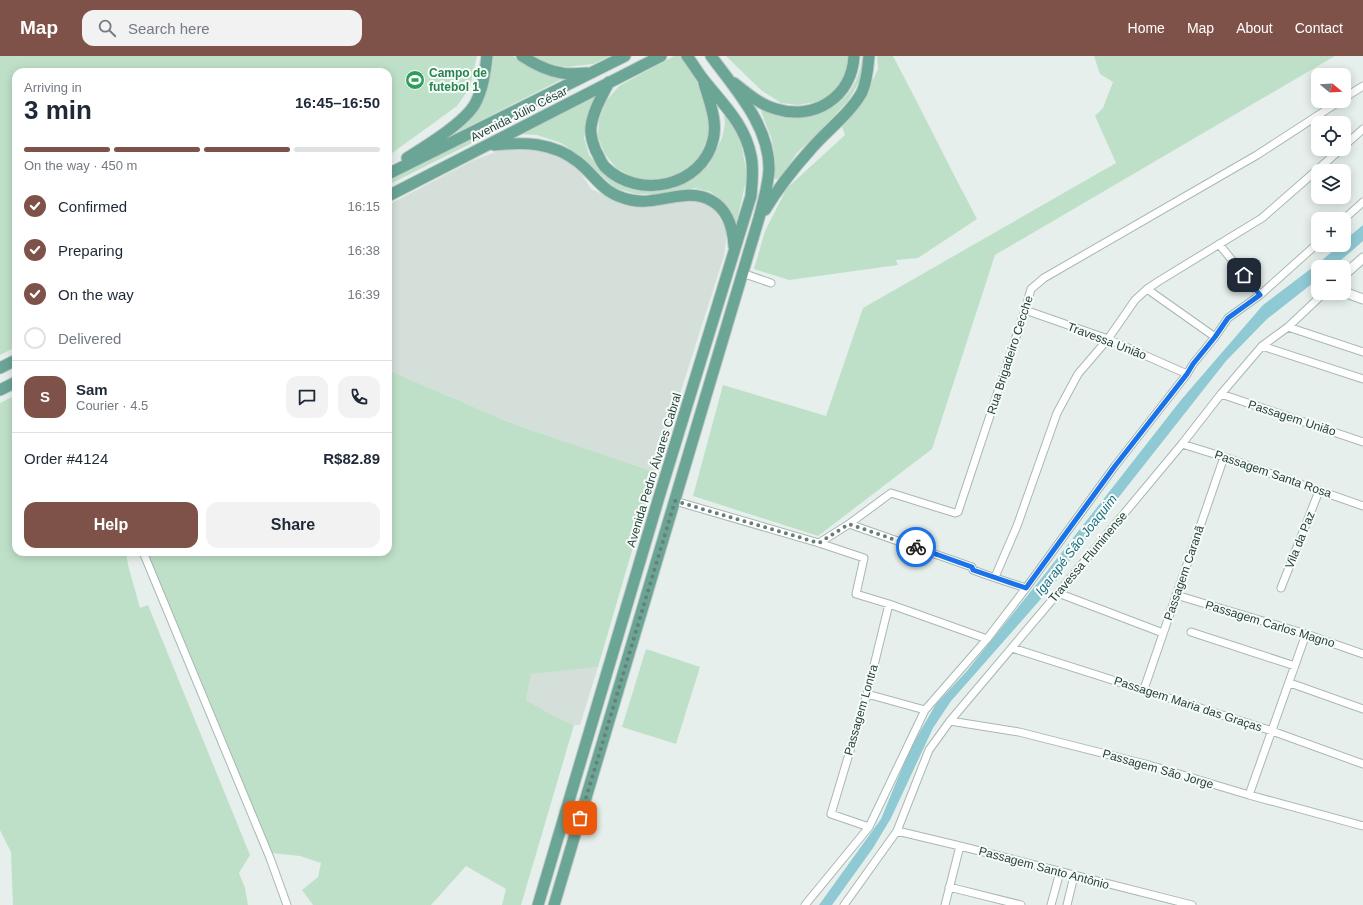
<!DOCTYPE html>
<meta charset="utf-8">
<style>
:root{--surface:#fff;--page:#f2f2f3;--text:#1f2937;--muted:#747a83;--line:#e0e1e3;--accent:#7f5249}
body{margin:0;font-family:Arial,sans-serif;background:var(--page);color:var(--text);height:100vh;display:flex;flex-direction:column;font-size:15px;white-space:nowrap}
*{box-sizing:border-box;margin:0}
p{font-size:13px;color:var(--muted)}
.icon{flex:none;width:22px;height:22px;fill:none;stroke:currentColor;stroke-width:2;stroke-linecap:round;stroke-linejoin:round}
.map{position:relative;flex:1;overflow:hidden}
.details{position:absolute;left:12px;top:12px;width:380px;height:488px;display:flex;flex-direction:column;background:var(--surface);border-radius:12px;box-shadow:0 2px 10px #0003}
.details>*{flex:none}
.needle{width:26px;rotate:108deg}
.fabs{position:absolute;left:1311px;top:12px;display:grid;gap:8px}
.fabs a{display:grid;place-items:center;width:40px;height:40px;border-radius:8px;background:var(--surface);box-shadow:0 2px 10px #0003;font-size:20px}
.pin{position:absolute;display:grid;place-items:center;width:34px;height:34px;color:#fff;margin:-17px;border-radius:8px;box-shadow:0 2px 6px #0006}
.courier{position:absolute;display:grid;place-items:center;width:40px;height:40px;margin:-20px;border:3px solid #1a73e8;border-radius:50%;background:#fff;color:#222;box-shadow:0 1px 5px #0007}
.headline em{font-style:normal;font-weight:700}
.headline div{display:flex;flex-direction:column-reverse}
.headline{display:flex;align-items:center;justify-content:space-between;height:68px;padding:0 12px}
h1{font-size:26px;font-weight:700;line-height:30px}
.bar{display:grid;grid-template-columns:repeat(4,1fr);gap:6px 4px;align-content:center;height:48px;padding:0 12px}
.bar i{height:5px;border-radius:3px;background:var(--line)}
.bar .active{background:var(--accent)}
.bar p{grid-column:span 4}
.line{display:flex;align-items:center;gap:10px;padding:0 12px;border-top:1px solid var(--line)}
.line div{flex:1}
.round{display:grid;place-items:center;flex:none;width:42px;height:42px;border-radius:12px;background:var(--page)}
ol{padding:0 12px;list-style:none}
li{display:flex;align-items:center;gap:12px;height:44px}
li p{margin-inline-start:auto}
li .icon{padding:4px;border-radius:50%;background:var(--accent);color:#fff;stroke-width:4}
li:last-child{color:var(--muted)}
li i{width:22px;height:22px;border:2px solid var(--line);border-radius:50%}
.action{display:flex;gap:8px;margin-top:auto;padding:8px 12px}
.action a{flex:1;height:46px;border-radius:12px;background:var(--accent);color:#fff;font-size:16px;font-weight:700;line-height:46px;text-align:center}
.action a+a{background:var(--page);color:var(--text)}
header{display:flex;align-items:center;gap:24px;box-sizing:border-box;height:56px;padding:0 20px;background:var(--accent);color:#fff}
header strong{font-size:19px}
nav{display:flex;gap:22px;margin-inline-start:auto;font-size:14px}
.search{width:280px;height:36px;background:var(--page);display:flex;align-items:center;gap:10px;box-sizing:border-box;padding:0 14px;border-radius:12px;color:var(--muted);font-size:15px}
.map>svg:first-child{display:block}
.built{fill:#d4dfda}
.green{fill:#bfe0c8}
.water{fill:#8ec9d4}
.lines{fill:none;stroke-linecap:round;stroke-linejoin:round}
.street-casing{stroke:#a8b8b2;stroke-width:9}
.secondary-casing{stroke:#a4bbb3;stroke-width:11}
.primary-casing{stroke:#c2cac8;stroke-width:13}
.street{stroke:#fff;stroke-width:7}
.secondary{stroke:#fff;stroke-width:9}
.primary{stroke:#6aa596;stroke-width:11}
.done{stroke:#687f78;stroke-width:4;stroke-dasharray:0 7.2}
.route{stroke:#1a73e8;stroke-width:5}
.labels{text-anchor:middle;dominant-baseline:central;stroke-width:4;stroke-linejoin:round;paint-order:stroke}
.leisure-label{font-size:12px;font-weight:bold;fill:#27864d;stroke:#f7fbf9;text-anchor:start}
.street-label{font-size:12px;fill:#24423a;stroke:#f7fbf9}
.water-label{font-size:13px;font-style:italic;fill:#1c6f80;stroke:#f7fbf9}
</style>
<header>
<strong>Map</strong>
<div class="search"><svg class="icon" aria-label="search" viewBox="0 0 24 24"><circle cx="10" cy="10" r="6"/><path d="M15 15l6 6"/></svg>Search here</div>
<nav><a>Home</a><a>Map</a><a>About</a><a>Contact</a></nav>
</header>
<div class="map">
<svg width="1363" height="849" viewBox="0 0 1363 849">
<rect width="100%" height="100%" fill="#e6efeb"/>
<path class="built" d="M 503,93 L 533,93 L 557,100 L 577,111 L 591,133 L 627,149 L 649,150 L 695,143 L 714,152 L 727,176 L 724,200 L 655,416 L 516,369 L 388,314 L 388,149 L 472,105 Z
M 598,611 L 580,669 L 574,669 L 554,660 L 526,644 L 531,617 Z"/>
<path class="green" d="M 0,0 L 477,0 L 470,31 L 457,50 L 388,100 L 388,16 L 16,16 L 16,291 L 0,299 Z
M 493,0 L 513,0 L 531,12 L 562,23 L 458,76 L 481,44 L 490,16 Z
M 533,0 L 610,0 L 593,8 L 567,11 L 547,7 Z
M 674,0 L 682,0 L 702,32 L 710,60 L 708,80 L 700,100 L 682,117 L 663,122 L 640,125 L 616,112 L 605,98 L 598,81 L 599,63 L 607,44 L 619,30 Z
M 726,0 L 849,0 L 849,8 L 842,24 L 830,41 L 815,46 L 798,49 L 781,47 L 761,34 Z
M 862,0 L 865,0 L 862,21 L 848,45 L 827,68 L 797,97 L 779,124 L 773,122 L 775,102 L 772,84 L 759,50 C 766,52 773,56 779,58 C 823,67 858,45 862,0 Z
M 877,0 L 893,0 C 922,54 948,109 977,163 L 918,202 L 896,204 L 898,209 L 789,224 L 754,213 L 765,175 L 787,132 L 845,79 L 841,68 L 862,47 L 878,13 Z
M 1094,0 L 1335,0 L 995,199 L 932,393 L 818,480 L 693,440 L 723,329 L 826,360 L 863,252 L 1116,107 L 1095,60 L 1103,52 L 1113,26 L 1100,18 Z
M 597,38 L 589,55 L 584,82 L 589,99 L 605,119 L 625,131 L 646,135 L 672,133 L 695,121 L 709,109 L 722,82 L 725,68 L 723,50 L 741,86 L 747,120 L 736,169 L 726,148 L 711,136 L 695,132 L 663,138 L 636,138 L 615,132 L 582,101 L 561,87 L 537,79 L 517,78 Z
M 500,68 L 502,72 L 388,129 L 388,124 Z
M 388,314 L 516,369 L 655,416 L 598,611 L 531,618 L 526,644 L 554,660 L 574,669 L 521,849 L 502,849 L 506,833 L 466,810 L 431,849 L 313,849 L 302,834 L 318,821 L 321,807 L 300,800 L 272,797 L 166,553 L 147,496 L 388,496 Z
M 16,339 L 16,496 L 126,496 L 128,509 L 140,552 L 148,549 L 250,799 L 239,817 L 245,832 L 248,849 L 13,849 L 11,796 L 0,774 L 0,347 Z
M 646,593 L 700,611 L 676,688 L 622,671 Z"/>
<path class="water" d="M 1363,169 L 1363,185 L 1333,211 L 1318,211 L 1318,223 L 1267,263 L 1226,305 L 1074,498 L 1054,528 L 951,645 L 933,672 L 891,762 L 873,792 L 832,849 L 819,849 L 881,763 L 910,693 L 936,648 L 966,616 L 1048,514 L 1181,344 L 1263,249 L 1321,205 L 1340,189 L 1344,189 L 1344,185 Z"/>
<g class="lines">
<g class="street-casing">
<path id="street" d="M 1344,42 L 1363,30
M 1344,90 L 1363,73
M 1344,163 L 1363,146
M 1219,188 L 1260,239
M 742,217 L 771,227
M 1147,233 L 1215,281
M 1025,254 L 1108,283 L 1187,318
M 1288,271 L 1363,296
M 1262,290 L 1363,323
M 1221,338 L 1363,386
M 1182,388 L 1224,401 L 1363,450
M 675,445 L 819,487 L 864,502 L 856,538 L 889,548 L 987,583
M 849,468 L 972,511 L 973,514 C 991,521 1008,526 1026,532
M 819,487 L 849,468 L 891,437 L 955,457 L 958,456 L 1025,254 L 1031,233 L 1044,222 L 1257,99 L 1340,45
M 143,496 L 270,802 L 287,849
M 995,521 L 1017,470 L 1057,357 L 1078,318 L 1108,283 L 1135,244 L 1147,233 L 1159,225 L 1262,162 L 1341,93
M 1281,532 L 1319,435
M 1058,537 L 1163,577
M 1176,539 L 1306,578 L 1363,598
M 1191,576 L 1295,610
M 1012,592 L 1272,675 L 1363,708
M 1290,627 L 1363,653
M 1144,633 L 1224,401
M 867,638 L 925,654
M 950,665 L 1019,676 L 1149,709 L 1249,739 L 1363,770
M 1249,739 L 1306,578
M 869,771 L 831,758 L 867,638 L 889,548
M 897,775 L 960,790 L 1192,849
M 949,831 L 1021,849
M 805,849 L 869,771 L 925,654 L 987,583 L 1026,532 L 1115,410 L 1187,318 L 1193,308 L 1215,281 L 1228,262 L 1260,239 L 1318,187
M 844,849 L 897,775 L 929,694 L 950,665 L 1058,537 L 1182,388 L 1221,338 L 1262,290 L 1288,271 L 1324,237
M 945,849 L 960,790
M 1051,849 L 1060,816
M 1067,849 L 1074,820"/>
</g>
<g class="secondary-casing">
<path id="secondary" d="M 1344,219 L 1363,202
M 1344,236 L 1363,243"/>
</g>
<g class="primary-casing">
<path id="primary" d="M 522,0 C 534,8 548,15 562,17 C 570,19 579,17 587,17
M 609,26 C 602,40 593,55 591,71 C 590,79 593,88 596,95 C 599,100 601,107 605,111 C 638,144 702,131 713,84 C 718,65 709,45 704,27
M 734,27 C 747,37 760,49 776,53 C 814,65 852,41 854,0
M 494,89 C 524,86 553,86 578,106 C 598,122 602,138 631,144 C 658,150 688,130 712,145 C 728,154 733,173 734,190
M 407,102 C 426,90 464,67 475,48 C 483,33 485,17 487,0
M 388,118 L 625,0
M 388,140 L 661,0
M 765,154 C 778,132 794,112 811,93 C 827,74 850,58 862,36 C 867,25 868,12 869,0
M 0,312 L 16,304
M 0,334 L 16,326
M 538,849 L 659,441 L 751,140 C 752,127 754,113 751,100 C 745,68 722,47 703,23 C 697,15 693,8 687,0
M 554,849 L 759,162 C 763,147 768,130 769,114 C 770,70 735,33 711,0"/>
</g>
<use href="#street" class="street"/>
<use href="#secondary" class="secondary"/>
<use href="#primary" class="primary"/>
</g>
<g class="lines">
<path class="done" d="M 580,762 L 675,445 L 819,487 L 849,468 L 916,491"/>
<path class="route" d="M 916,491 L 972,511 L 973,514 L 1026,532 L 1115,410 L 1187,318 L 1193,308 L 1215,281 L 1228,262 L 1260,239 L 1244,219"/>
</g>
<defs>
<g id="stadium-disc" transform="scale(1)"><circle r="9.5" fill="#2e9e5b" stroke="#f7fbf9"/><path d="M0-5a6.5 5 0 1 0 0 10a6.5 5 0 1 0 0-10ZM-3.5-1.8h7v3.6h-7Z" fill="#fff"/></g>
</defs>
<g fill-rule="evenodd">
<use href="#stadium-disc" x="415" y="24"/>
</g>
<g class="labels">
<g class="leisure-label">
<text x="429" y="17">Campo de<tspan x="429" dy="14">futebol 1</tspan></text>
</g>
<g class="street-label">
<text transform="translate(519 58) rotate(-27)">Avenida Júlio César</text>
<text transform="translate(1107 285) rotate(21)">Travessa União</text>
<text transform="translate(1010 299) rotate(-72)">Rua Brigadeiro Cecche</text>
<text transform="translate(1292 362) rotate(18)">Passagem União</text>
<text transform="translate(654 414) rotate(-73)">Avenida Pedro Álvares Cabral</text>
<text transform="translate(1273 418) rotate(19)">Passagem Santa Rosa</text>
<text transform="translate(1300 484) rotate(-68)">Vila da Paz</text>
<text transform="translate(1088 501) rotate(-50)">Travessa Fluminense</text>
<text transform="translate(1184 517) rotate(-71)">Passagem Caranã</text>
<text transform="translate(1270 568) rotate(17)">Passagem Carlos Magno</text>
<text transform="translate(1188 648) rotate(18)">Passagem Maria das Graças</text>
<text transform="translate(861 654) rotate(-74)">Passagem Lontra</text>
<text transform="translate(1158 713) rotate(16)">Passagem São Jorge</text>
<text transform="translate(1044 812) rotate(15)">Passagem Santo Antônio</text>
</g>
<g class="water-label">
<text transform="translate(1076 489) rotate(-52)">Igarapé São Joaquim</text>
</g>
</g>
</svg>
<div class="fabs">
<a><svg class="needle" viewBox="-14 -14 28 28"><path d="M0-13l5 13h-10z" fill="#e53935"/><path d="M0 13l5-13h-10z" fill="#747a83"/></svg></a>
<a><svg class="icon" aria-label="locate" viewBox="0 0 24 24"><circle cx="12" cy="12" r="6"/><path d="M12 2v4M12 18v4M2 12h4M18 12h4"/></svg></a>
<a><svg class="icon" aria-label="layers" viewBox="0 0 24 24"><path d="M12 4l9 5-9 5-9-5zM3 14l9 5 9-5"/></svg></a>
<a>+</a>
<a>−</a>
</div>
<div class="pin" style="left:580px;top:762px;background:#ea580c"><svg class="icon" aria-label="bag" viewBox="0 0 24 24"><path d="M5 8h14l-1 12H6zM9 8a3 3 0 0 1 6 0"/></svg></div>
<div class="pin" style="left:1244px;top:219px;background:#1f2937"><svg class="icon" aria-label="home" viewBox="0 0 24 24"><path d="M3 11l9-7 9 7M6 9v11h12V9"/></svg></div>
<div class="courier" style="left:916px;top:491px"><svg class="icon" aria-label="bike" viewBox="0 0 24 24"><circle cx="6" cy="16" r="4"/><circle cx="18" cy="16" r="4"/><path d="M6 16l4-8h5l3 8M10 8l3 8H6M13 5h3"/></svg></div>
<section class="details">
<div class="headline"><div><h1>3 min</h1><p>Arriving in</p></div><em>16:45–16:50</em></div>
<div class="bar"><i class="active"></i><i class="active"></i><i class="active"></i><i></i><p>On the way · 450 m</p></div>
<ol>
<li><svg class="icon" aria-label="check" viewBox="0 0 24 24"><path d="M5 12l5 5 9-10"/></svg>Confirmed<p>16:15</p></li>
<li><svg class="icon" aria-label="check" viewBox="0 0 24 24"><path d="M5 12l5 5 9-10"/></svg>Preparing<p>16:38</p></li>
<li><svg class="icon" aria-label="check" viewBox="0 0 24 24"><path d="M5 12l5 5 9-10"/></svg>On the way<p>16:39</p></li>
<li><i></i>Delivered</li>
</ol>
<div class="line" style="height:72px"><b class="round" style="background:var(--accent);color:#fff">S</b><div><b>Sam</b><p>Courier · 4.5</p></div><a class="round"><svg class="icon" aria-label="chat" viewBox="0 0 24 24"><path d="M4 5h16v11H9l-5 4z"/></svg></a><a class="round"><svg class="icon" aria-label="phone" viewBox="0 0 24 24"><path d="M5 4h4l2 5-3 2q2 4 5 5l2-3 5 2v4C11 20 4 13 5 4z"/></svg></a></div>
<div class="line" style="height:52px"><div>Order #4124</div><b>R$82.89</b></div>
<div class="action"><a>Help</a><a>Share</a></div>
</section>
</div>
